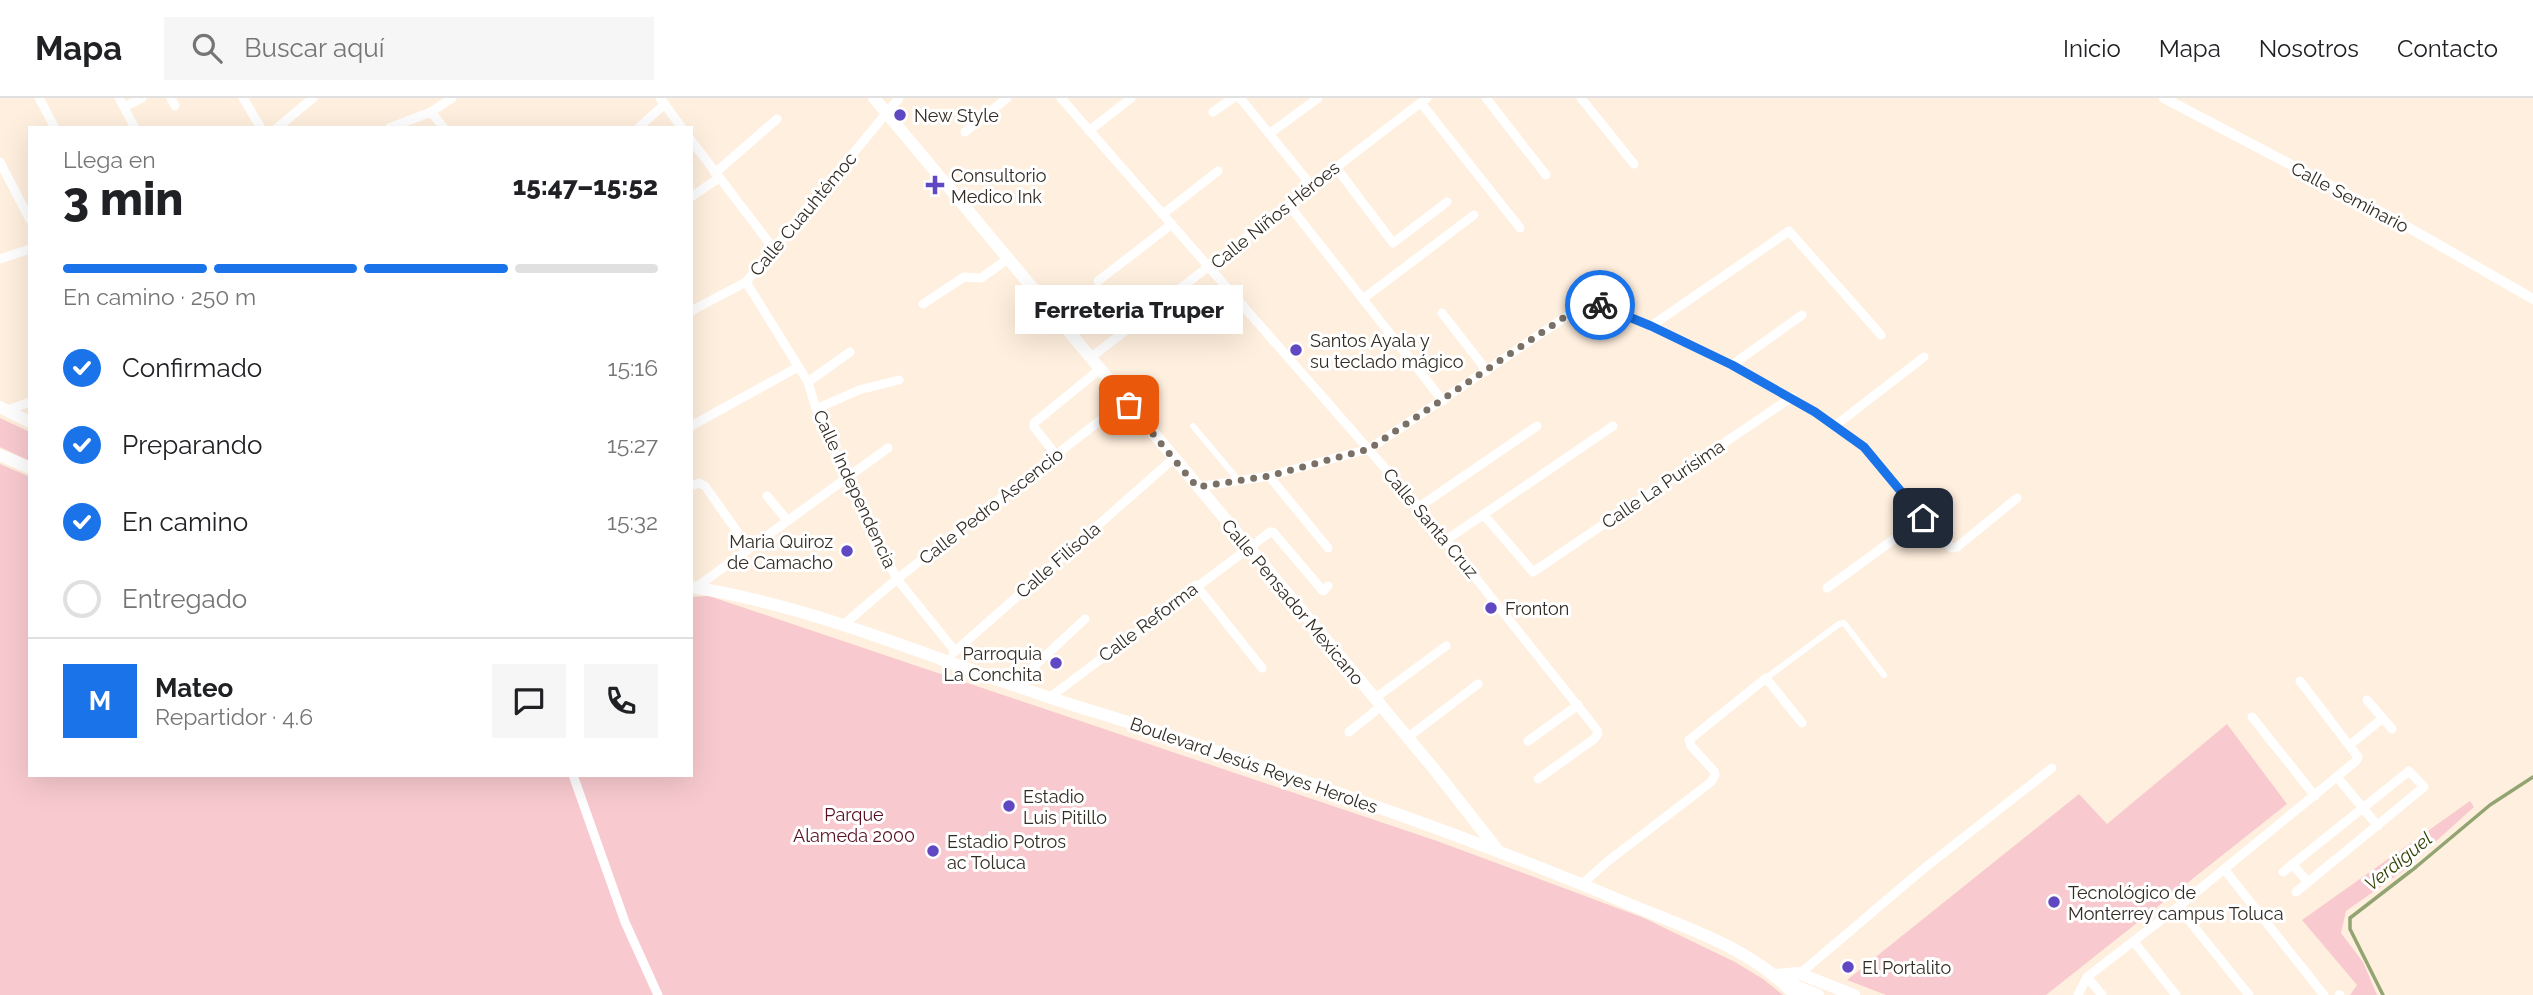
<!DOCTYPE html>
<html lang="es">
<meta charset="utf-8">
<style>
:root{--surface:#fff;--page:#f6f6f6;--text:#202124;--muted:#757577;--line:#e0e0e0;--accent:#1a73e8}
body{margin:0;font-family:Raleway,sans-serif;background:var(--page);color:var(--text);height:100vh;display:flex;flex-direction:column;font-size:26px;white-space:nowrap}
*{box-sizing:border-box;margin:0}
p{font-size:23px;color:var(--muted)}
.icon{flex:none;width:38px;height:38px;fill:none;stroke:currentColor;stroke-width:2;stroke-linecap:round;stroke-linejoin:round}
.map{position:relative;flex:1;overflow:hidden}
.panel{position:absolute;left:28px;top:28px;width:665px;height:651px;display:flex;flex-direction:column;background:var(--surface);border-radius:0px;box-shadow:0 7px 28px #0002}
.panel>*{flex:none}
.pin{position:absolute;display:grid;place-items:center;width:60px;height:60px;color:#fff;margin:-30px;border-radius:14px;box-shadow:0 4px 10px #0006}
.courier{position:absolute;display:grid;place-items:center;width:70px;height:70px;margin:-35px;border:5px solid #1a73e8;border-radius:50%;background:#fff;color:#222;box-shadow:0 2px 9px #0007}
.bubble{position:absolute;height:49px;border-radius:0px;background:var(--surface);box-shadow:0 7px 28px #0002;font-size:23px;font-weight:800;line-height:49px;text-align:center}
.head em{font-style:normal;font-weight:800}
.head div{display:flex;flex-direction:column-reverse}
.head{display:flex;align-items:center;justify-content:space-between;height:119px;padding:0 35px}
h1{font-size:46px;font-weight:800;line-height:52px}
.bar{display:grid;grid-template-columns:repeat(4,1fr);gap:10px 7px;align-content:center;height:84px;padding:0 35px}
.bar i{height:9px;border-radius:5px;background:var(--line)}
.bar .active{background:var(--accent)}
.bar p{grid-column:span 4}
.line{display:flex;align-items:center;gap:18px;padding:0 35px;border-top:2px solid var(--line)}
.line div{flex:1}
.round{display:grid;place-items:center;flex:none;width:74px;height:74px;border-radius:0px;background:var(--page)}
ol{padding:0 35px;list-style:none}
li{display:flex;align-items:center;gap:21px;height:77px}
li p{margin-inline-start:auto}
li .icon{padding:7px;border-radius:50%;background:var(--accent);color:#fff;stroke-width:4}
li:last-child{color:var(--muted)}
li i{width:38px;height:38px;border:4px solid var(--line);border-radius:50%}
header{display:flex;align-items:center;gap:42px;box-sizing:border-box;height:98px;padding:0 35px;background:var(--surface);border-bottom:2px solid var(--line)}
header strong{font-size:33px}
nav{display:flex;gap:38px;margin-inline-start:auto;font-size:24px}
.search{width:490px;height:63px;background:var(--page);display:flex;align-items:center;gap:18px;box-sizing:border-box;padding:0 24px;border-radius:0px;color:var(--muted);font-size:26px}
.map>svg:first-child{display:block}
.green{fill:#f8cacf}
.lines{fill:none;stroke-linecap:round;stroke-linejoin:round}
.stream{stroke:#92a471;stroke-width:3.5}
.pedestrian{stroke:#fff;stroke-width:6}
.minor{stroke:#fff;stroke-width:9}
.tertiary{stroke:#fff;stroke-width:10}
.secondary{stroke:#fff;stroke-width:12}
.done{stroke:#7a7065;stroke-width:7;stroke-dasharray:0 12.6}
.route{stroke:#1a73e8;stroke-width:9}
.poi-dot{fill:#5f48c1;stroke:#fff;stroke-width:2.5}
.labels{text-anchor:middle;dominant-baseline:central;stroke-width:6;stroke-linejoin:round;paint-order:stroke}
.poi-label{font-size:18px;fill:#332c24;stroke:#fff;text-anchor:start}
.street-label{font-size:18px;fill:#332c24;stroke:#fff}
.park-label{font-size:18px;fill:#580f22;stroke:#fff}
.water-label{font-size:19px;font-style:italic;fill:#334306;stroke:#fff}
</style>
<header>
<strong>Mapa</strong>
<div class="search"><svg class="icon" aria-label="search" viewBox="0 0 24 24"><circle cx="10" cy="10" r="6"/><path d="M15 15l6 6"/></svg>Buscar aquí</div>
<nav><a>Inicio</a><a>Mapa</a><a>Nosotros</a><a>Contacto</a></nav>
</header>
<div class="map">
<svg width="2533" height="897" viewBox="0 0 2533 897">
<rect width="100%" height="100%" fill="#ffefde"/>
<path class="green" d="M 0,320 L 30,334 L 30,363 L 0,349 Z
M 0,366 L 30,379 L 30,677 L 691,677 L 691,499 L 709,498 L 1437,743 L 1644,820 L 1735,864 L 1763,881 L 1783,897 L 0,897 Z
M 2227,626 L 2287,706 L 2046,897 L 1886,897 L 1847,882 L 2079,696 L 2107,726 Z
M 2470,703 L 2474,709 L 2403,773 L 2346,813 L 2341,835 L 2363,864 L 2377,897 L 2350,897 L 2357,887 L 2302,822 Z"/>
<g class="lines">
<path class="stream" d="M 2383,897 L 2350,831 L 2350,820 L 2416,769 L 2490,707 L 2533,679"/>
<path class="pedestrian" d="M 1193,328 L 1239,383
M 1766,580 L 1839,526 L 1844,525 L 1884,577"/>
<path class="minor" d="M 39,0 L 55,30
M 119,0 L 135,30
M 171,0 L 175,8
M 243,0 L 261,30
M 660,0 L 682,30
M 1061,0 L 1419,409 L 1597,632 L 1598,636 L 1594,641 L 1538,681
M 1240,0 L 1311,87
M 1486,0 L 1546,77
M 1581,0 L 1634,66
M 1421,5 L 1520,130
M 124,9 L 142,0
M 431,14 L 444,30
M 1213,14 L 1233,0
M 277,30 L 313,0
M 389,30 L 431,14 L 452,0
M 638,30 L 665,6
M 1089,33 L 1131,0
M 965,34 L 1007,0
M 1269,36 L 1318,0
M 691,42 L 773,150
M 0,64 L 30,122
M 1335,68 L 1393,145 L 1447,104
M 715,75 L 777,21
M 691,99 L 719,80
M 1288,106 L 1443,303
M 1163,116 L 1218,73
M 0,161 L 30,151
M 1098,183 L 1172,126
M 746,184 L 808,284 L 816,311 L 846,380 L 897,481 L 955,553
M 1364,200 L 1474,117
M 923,206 L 964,179 L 981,180 L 1008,161
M 691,213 L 746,184 L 899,0
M 1442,215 L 1487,273
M 1651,228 L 1789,133 L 1881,237
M 1090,260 C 1203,174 1314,85 1427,0
M 1732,267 L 1802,217
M 808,284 L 850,254
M 816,311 L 859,292 L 899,282
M 8,312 L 30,304
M 1836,327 L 1924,259
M 691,328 L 798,269
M 1056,357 L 1034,329 L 1034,325 L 1100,271
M 1269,378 L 1328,450
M 691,388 L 699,385 L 705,388 L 748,449
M 1197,389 L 1269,378 L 1369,351 L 1582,208 L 1594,206 L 1606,209 L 1651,228 L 1732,267 L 1815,314 L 1864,349 L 1941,441 L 1952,450 L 1957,449 L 2017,400
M 767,398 L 787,422
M 1419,409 L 1537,328
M 1483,416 L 1533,474 L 1792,299
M 1446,442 L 1613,328
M 1196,487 L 1262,570
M 695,490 L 888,350
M 1827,490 L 1923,420
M 843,527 L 897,481 L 1107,317
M 953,555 L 1173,361
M 1014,587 L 1085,521
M 1049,600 L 1270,434 L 1273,434 L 1323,493 L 1328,488
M 1374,601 L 1446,548
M 2367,602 L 2392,631
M 2252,619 L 2315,698
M 1349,634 L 1380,609
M 1407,640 L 1478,586
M 1528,643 L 1578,607
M 2351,646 L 2383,620
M 573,677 L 625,824 L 658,897
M 2337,679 L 2378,728
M 2292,766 L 2308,784
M 2224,771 L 2324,897
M 2283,774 L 2409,673 L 2424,689 L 2296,794
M 1582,786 L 1608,763 L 1711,684 L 1715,677 L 1714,673 L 1691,648 L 1689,642 L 1766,580 L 1802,625
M 2178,809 L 2249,897
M 2134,844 L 2176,897
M 1796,879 L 1922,772 L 2052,670
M 2087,879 L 2102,897
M 2078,897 L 2087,879 L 2178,809 L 2356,663 L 2358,659 L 2300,583
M 2339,897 L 2340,897"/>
<path class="tertiary" d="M 2164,0 L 2392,120 L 2533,201"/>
<path class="secondary" d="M 874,0 L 1434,671 L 1496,750
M 0,309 L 30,324
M 0,357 L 30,370
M 691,489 C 814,508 931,560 1048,599 C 1086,612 1124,622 1162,635 C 1317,687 1473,740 1624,804 C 1683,829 1751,849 1795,897
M 1774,877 L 1798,875 L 1854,897
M 1786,884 L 1818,897"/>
</g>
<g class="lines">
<path class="done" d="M 1129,307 L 1197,389 L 1269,378 L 1369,351 L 1581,208 L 1587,206 L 1600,207"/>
<path class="route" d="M 1600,207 L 1651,228 L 1732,267 L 1815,314 L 1864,349 L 1923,420"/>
</g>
<g class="poi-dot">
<circle cx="900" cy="17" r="7"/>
<path d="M931.5 76.5h7v7h7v7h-7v7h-7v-7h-7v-7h7z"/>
<circle cx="1296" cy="252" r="7"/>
<circle cx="847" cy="453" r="7"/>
<circle cx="1491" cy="510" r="7"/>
<circle cx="1056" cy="565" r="7"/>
<circle cx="1009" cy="708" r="7"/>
<circle cx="933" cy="753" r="7"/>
<circle cx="2054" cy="804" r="7"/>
<circle cx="1848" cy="869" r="7"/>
</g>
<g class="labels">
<g class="poi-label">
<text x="914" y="17">New Style</text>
<text x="951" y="77">Consultorio<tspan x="951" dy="21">Medico Ink</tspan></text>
<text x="1310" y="242">Santos Ayala y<tspan x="1310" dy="21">su teclado mágico</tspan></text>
<text x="833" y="443" text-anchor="end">Maria Quiroz<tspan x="833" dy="21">de Camacho</tspan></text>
<text x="1505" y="510">Fronton</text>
<text x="1042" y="555" text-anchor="end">Parroquia<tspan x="1042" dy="21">La Conchita</tspan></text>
<text x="1023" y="698">Estadio<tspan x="1023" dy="21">Luis Pitillo</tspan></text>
<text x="947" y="743">Estadio Potros<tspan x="947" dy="21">ac Toluca</tspan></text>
<text x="2068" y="794">Tecnológico de<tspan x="2068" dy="21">Monterrey campus Toluca</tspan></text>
<text x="1862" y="869">El Portalito</text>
</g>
<g class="street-label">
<text transform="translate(2350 99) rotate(28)">Calle Seminario</text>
<text transform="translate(803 116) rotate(-50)">Calle Cuauhtémoc</text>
<text transform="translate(1275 117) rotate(-39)">Calle Niños Héroes</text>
<text transform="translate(1663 386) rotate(-34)">Calle La Purísima</text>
<text transform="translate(855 391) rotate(65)">Calle Independencia</text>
<text transform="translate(991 408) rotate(-38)">Calle Pedro Ascencio</text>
<text transform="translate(1431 425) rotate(50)">Calle Santa Cruz</text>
<text transform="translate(1058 462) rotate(-41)">Calle Filísola</text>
<text transform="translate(1293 504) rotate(50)">Calle Pensador Mexicano</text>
<text transform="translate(1148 524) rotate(-37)">Calle Reforma</text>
<text transform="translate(1254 667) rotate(19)">Boulevard Jesús Reyes Heroles</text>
</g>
<g class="park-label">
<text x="854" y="716">Parque<tspan x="854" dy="21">Alameda 2000</tspan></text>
</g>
<g class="water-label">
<text transform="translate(2398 763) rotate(-39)">Verdiguel</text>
</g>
</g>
</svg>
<div class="pin" style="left:1129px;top:307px;background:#ea580c"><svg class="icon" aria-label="bag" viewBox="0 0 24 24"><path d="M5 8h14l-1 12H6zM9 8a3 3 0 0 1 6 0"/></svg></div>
<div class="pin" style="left:1923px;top:420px;background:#1f2937"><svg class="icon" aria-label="home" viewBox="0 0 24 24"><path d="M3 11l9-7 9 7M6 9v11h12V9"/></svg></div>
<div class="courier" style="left:1600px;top:207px"><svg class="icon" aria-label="bike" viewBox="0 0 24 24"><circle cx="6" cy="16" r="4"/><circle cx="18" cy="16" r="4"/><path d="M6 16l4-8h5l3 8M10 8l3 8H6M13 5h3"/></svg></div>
<div class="bubble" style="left:1015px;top:187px;width:228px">Ferreteria Truper</div>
<section class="panel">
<div class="head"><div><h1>3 min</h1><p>Llega en</p></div><em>15:47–15:52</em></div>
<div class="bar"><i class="active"></i><i class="active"></i><i class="active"></i><i></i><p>En camino · 250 m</p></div>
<ol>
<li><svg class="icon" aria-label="check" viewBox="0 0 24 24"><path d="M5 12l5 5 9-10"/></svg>Confirmado<p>15:16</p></li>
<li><svg class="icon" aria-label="check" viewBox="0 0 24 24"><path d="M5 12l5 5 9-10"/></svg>Preparando<p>15:27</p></li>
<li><svg class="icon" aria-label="check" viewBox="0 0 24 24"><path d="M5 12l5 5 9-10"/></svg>En camino<p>15:32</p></li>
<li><i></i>Entregado</li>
</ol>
<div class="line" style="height:126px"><b class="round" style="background:var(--accent);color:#fff">M</b><div><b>Mateo</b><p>Repartidor · 4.6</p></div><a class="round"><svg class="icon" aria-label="chat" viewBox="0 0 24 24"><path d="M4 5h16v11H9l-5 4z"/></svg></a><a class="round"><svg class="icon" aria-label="phone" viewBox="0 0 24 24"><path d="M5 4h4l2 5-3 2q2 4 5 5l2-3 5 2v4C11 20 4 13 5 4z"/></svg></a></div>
</section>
</div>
